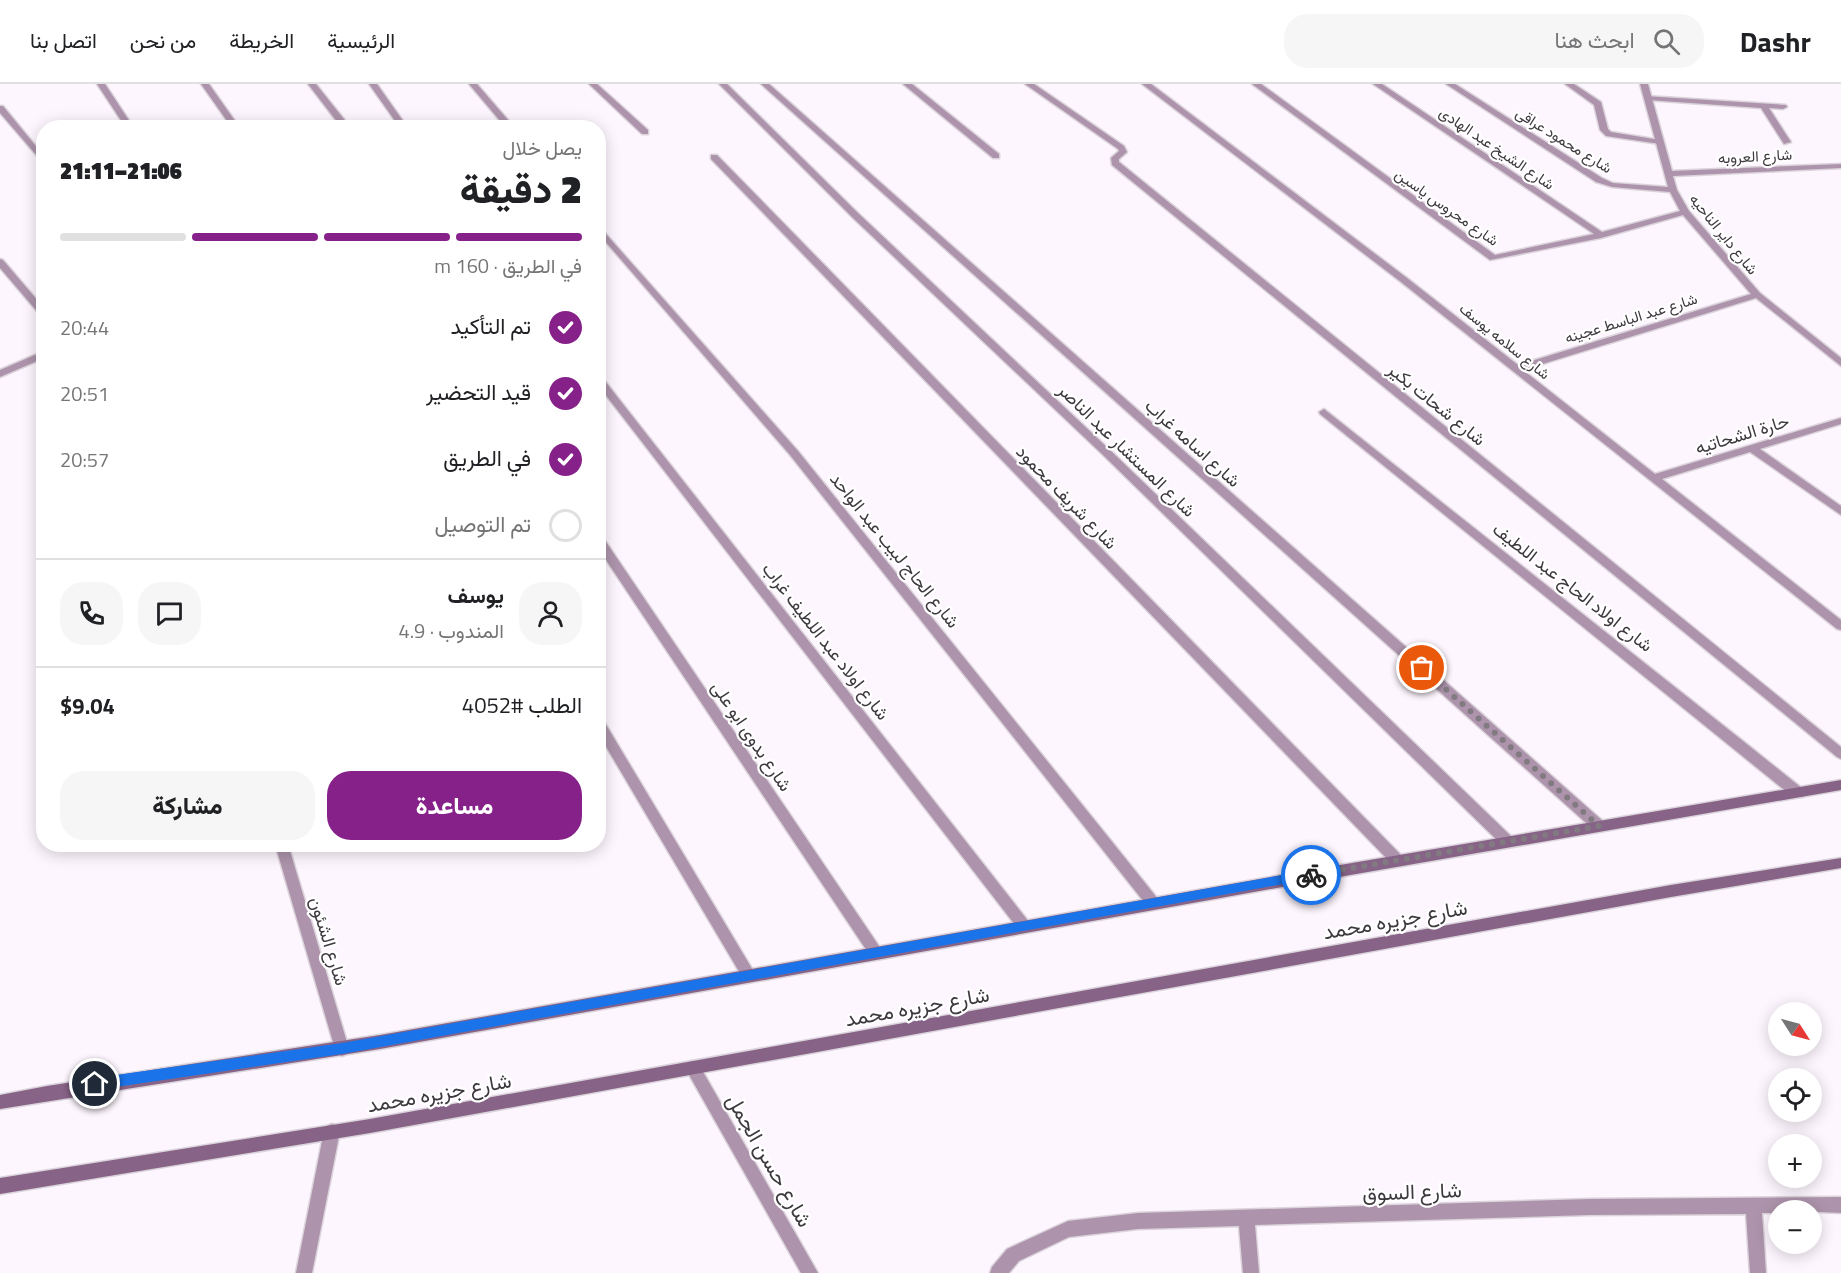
<!DOCTYPE html>
<html lang="ar">
<meta charset="utf-8">
<style>
:root{--surface:#fff;--page:#f6f6f6;--text:#202124;--muted:#757577;--line:#e0e0e0;--accent:#862189}
body{margin:0;font-family:"Titillium Web",Vazirmatn,sans-serif;background:var(--page);color:var(--text);direction:rtl;height:100vh;display:flex;flex-direction:column;font-size:22px;white-space:nowrap}
*{box-sizing:border-box;margin:0}
p{font-size:20px;color:var(--muted)}
.icon{flex:none;width:33px;height:33px;fill:none;stroke:currentColor;stroke-width:2;stroke-linecap:round;stroke-linejoin:round}
.map{position:relative;flex:1;overflow:hidden;direction:ltr}
.side{position:absolute;left:36px;top:36px;width:570px;height:732px;display:flex;flex-direction:column;background:var(--surface);border-radius:24px;box-shadow:0 3px 15px #0003;direction:rtl}
.side>*{flex:none}
.needle{width:39px;rotate:126deg}
.controls{position:absolute;left:1768px;top:918px;display:grid;gap:12px}
.controls a{display:grid;place-items:center;width:54px;height:54px;border-radius:50%;background:var(--surface);box-shadow:0 3px 15px #0003;font-size:30px}
.pin{position:absolute;display:grid;place-items:center;width:51px;height:51px;color:#fff;margin:-26px;border:3px solid #fff;border-radius:50%;box-shadow:0 2px 6px #0007}
.courier{position:absolute;display:grid;place-items:center;width:60px;height:60px;margin:-30px;border:4px solid #1a73e8;border-radius:50%;background:#fff;color:#222;box-shadow:0 2px 8px #0007}
.headline em{font-style:normal;font-weight:800}
.headline div{display:flex;flex-direction:column-reverse}
.headline{display:flex;align-items:center;justify-content:space-between;height:102px;padding:0 24px}
h1{font-size:39px;font-weight:800;line-height:45px}
.bar{display:grid;grid-template-columns:repeat(4,1fr);gap:9px 6px;align-content:center;height:72px;padding:0 24px}
.bar i{height:8px;border-radius:4px;background:var(--line)}
.bar .on{background:var(--accent)}
.bar p{grid-column:span 4}
.line{display:flex;align-items:center;gap:15px;padding:0 24px;border-top:2px solid var(--line)}
.line div{flex:1}
.round{display:grid;place-items:center;flex:none;width:63px;height:63px;border-radius:24px;background:var(--page)}
ol{padding:0 24px;list-style:none}
li{display:flex;align-items:center;gap:18px;height:66px}
li p{margin-inline-start:auto}
li .icon{padding:6px;border-radius:50%;background:var(--accent);color:#fff;stroke-width:4}
li:last-child{color:var(--muted)}
li i{width:33px;height:33px;border:3px solid var(--line);border-radius:50%}
.button{display:flex;gap:12px;margin-top:auto;padding:12px 24px}
.button a{flex:1;height:69px;border-radius:24px;background:var(--accent);color:#fff;font-size:24px;font-weight:800;line-height:69px;text-align:center}
.button a+a{background:var(--page);color:var(--text)}
header{display:flex;align-items:center;gap:36px;box-sizing:border-box;height:84px;padding:0 30px;background:var(--surface);border-bottom:2px solid var(--line)}
header strong{font-size:28px}
nav{display:flex;gap:33px;margin-inline-start:auto;font-size:21px}
.search{width:420px;height:54px;background:var(--page);display:flex;align-items:center;gap:15px;box-sizing:border-box;padding:0 21px;border-radius:24px;color:var(--muted);font-size:22px}
.map>svg:first-child{display:block}
.lines{fill:none;stroke-linecap:round;stroke-linejoin:round}
.service-casing{stroke:#dbd4db;stroke-width:3}
.minor-casing{stroke:#dbd4db;stroke-width:3}
.secondary-casing{stroke:#dbd4db;stroke-width:3}
.service{fill:#ad94ac;fill-rule:evenodd}
.minor{fill:#ad94ac;fill-rule:evenodd}
.secondary{fill:#876387;fill-rule:evenodd}
.route{fill:#1a73e8}
.done{stroke:#817b81;stroke-width:6;stroke-dasharray:0 10.8}
.labels{text-anchor:middle;dominant-baseline:central;stroke-width:4.5;stroke-linejoin:round;paint-order:stroke}
.far-street-label{font-size:15px;fill:#3e393e;stroke:#fff}
.street-label{font-size:18px;fill:#3e393e;stroke:#fff}
.near-street-label{font-size:21px;fill:#3e393e;stroke:#fff}
</style>
<header>
<strong>Dashr</strong>
<div class="search"><svg class="icon" aria-label="search" viewBox="0 0 24 24"><circle cx="10" cy="10" r="6"/><path d="M15 15l6 6"/></svg>ابحث هنا</div>
<nav><a>الرئيسية</a><a>الخريطة</a><a>من نحن</a><a>اتصل بنا</a></nav>
</header>
<div class="map">
<svg width="1841" height="1189" viewBox="0 0 1841 1189">
<rect width="100%" height="100%" fill="#fef6fe"/>
<g class="lines">
<g class="service-casing">
<path id="service" d="M 1565,0 L 1574,0 L 1601,18 L 1608,45 L 1611,48 L 1660,56 L 1664,58 L 1660,60 L 1606,52 L 1600,46 L 1594,21 Z
M 1645,12 L 1786,21 L 1787,23 L 1783,25 L 1769,24 L 1791,58 L 1784,60 L 1761,24 L 1648,16 L 1645,16 Z"/>
</g>
<g class="minor-casing">
<path id="minor" d="M 97,0 L 105,0 L 134,44 L 126,44 Z
M 201,0 L 209,0 L 240,44 L 232,44 Z
M 308,0 L 316,0 L 347,39 L 347,43 L 341,43 Z
M 369,0 L 377,0 L 408,44 L 400,44 Z
M 469,0 L 477,0 L 515,44 L 506,44 Z
M 589,0 L 597,0 L 648,46 L 648,50 L 642,50 Z
M 719,0 L 727,0 L 859,130 L 1111,367 L 1512,753 L 1514,757 L 1512,761 L 1507,762 L 1502,761 L 1103,371 L 853,134 Z
M 761,0 L 769,0 L 1604,738 L 1606,742 L 1604,746 L 1599,747 L 1594,746 Z
M 903,0 L 912,0 L 999,70 L 999,74 L 993,74 Z
M 1025,0 L 1034,0 L 1124,62 L 1127,68 L 1119,75 L 1119,78 L 1841,663 L 1841,675 L 1837,673 L 1112,81 L 1111,74 L 1119,67 L 1118,65 Z
M 1142,0 L 1151,0 L 1407,194 L 1518,281 L 1751,210 L 1683,131 L 1601,154 L 1490,176 L 1252,0 L 1261,0 L 1495,171 L 1594,150 L 1373,0 L 1382,0 L 1602,148 L 1680,127 L 1670,108 L 1612,103 L 1596,98 L 1446,0 L 1455,0 L 1602,94 L 1613,99 L 1668,103 L 1640,0 L 1648,0 L 1672,87 L 1841,80 L 1841,84 L 1673,92 L 1677,106 L 1689,127 L 1760,209 L 1841,274 L 1841,282 L 1756,214 L 1523,286 L 1655,390 L 1841,334 L 1841,340 L 1760,365 L 1841,422 L 1841,431 L 1750,368 L 1662,395 L 1841,536 L 1841,546 L 1837,545 L 1401,198 Z
M 0,22 L 3,22 L 44,72 L 44,80 L 0,29 Z
M 711,71 L 717,71 L 1401,771 L 1403,775 L 1401,779 L 1396,780 L 1391,779 L 711,75 Z
M 598,141 L 798,367 L 1158,815 L 1160,819 L 1158,823 L 1153,825 L 1148,823 L 790,371 L 598,149 Z
M 0,175 L 3,176 L 44,224 L 44,233 L 41,232 L 0,184 Z
M 44,267 L 44,274 L 0,293 L 0,286 Z
M 598,291 L 601,292 L 1029,838 L 1031,842 L 1029,846 L 1024,848 L 1019,846 L 598,301 Z
M 1324,325 L 1743,657 L 1803,705 L 1804,709 L 1803,713 L 1793,713 L 1320,330 L 1319,328 Z
M 598,451 L 602,452 L 881,865 L 883,869 L 881,873 L 876,875 L 871,873 L 598,464 Z
M 598,633 L 602,634 L 754,888 L 756,892 L 754,896 L 749,898 L 744,896 L 598,649 Z
M 275,760 L 288,760 L 349,965 L 347,970 L 342,972 L 337,970 L 335,965 Z
M 693,977 L 698,979 L 818,1189 L 801,1189 L 688,989 L 686,984 L 688,979 Z
M 332,1040 L 337,1042 L 340,1047 L 312,1189 L 296,1189 L 324,1047 L 327,1042 Z
M 1841,1113 L 1841,1129 L 1779,1126 L 1779,1129 L 1762,1129 L 1766,1189 L 1750,1189 L 1746,1130 L 1589,1131 L 1255,1141 L 1259,1189 L 1243,1189 L 1239,1142 L 1138,1145 L 1069,1153 L 1019,1177 L 1009,1189 L 990,1189 L 992,1183 L 1007,1165 L 1068,1137 L 1138,1129 L 1589,1115 Z"/>
</g>
<g class="secondary-casing">
<path id="secondary" d="M 1841,696 L 1841,706 L 1293,801 L 380,965 L 0,1025 L 0,1011 L 47,1002 L 380,951 L 1293,789 Z
M 1841,774 L 1841,784 L 1671,813 L 370,1049 L 0,1110 L 0,1094 L 370,1035 L 1671,801 Z"/>
</g>
<use href="#service" class="service"/>
<use href="#minor" class="minor"/>
<use href="#secondary" class="secondary"/>
</g>
<path class="route" d="M 1311,786 L 1316,791 L 1311,795 L 342,970 L 95,1006 L 89,1000 L 95,994 L 342,959 Z"/>
<g class="lines">
<path class="done" d="M 1311,791 L 1599,742 L 1422,584"/>
</g>
<g class="labels">
<g class="far-street-label">
<text transform="translate(1564 56) rotate(32)">شارع محمود عراقى</text>
<text transform="translate(1497 64) rotate(34)">شارع الشيخ عبد الهادى</text>
<text transform="translate(1755 72) rotate(-3)">شارع العروبه</text>
<text transform="translate(1447 123) rotate(35)">شارع محروس ياسين</text>
<text transform="translate(1724 150) rotate(51)">شارع داير الناحيه</text>
<text transform="translate(1631 234) rotate(-17)">شارع عبد الباسط عجينه</text>
<text transform="translate(1505 257) rotate(39)">شارع سلامه يوسف</text>
</g>
<g class="street-label">
<text transform="translate(1437 320) rotate(39)">شارع شحات بكير</text>
<text transform="translate(1742 350) rotate(-17)">حارة الشحاتيه</text>
<text transform="translate(1193 359) rotate(42)">شارع اسامه غراب</text>
<text transform="translate(1127 366) rotate(44)">شارع المستشار عبد الناصر</text>
<text transform="translate(1067 413) rotate(46)">شارع شريف محمود</text>
<text transform="translate(895 466) rotate(51)">شارع الحاج لبيب عبد الواحد</text>
<text transform="translate(1573 503) rotate(38)">شارع اولاد الحاج عبد اللطيف</text>
<text transform="translate(826 557) rotate(52)">شارع اولاد عبد اللطيف غراب</text>
<text transform="translate(752 652) rotate(56)">شارع بدوى ابو على</text>
<text transform="translate(329 857) rotate(73)">شارع الشئون</text>
</g>
<g class="near-street-label">
<text transform="translate(1395 835) rotate(-10)">شارع جزيره محمد</text>
<text transform="translate(917 922) rotate(-10)">شارع جزيره محمد</text>
<text transform="translate(439 1008) rotate(-10)">شارع جزيره محمد</text>
<text transform="translate(770 1076) rotate(60)">شارع حسن الجمل</text>
<text transform="translate(1412 1107) rotate(-2)">شارع السوق</text>
</g>
</g>
</svg>
<div class="controls">
<a><svg class="needle" viewBox="-14 -14 28 28"><path d="M0-13l5 13h-10z" fill="#e53935"/><path d="M0 13l5-13h-10z" fill="#757577"/></svg></a>
<a><svg class="icon" aria-label="locate" viewBox="0 0 24 24"><circle cx="12" cy="12" r="6"/><path d="M12 2v4M12 18v4M2 12h4M18 12h4"/></svg></a>
<a>+</a>
<a>−</a>
</div>
<div class="pin" style="left:1422px;top:584px;background:#ea580c"><svg class="icon" aria-label="bag" viewBox="0 0 24 24"><path d="M5 8h14l-1 12H6zM9 8a3 3 0 0 1 6 0"/></svg></div>
<div class="pin" style="left:95px;top:1000px;background:#1f2937"><svg class="icon" aria-label="home" viewBox="0 0 24 24"><path d="M3 11l9-7 9 7M6 9v11h12V9"/></svg></div>
<div class="courier" style="left:1311px;top:791px"><svg class="icon" aria-label="bike" viewBox="0 0 24 24"><circle cx="6" cy="16" r="4"/><circle cx="18" cy="16" r="4"/><path d="M6 16l4-8h5l3 8M10 8l3 8H6M13 5h3"/></svg></div>
<section class="side">
<div class="headline"><div><h1>2 دقيقة</h1><p>يصل خلال</p></div><em>21:06–21:11</em></div>
<div class="bar"><i class="on"></i><i class="on"></i><i class="on"></i><i></i><p>في الطريق · 160 m</p></div>
<ol>
<li><svg class="icon" aria-label="check" viewBox="0 0 24 24"><path d="M5 12l5 5 9-10"/></svg>تم التأكيد<p>20:44</p></li>
<li><svg class="icon" aria-label="check" viewBox="0 0 24 24"><path d="M5 12l5 5 9-10"/></svg>قيد التحضير<p>20:51</p></li>
<li><svg class="icon" aria-label="check" viewBox="0 0 24 24"><path d="M5 12l5 5 9-10"/></svg>في الطريق<p>20:57</p></li>
<li><i></i>تم التوصيل</li>
</ol>
<div class="line" style="height:108px"><a class="round"><svg class="icon" aria-label="person" viewBox="0 0 24 24"><circle cx="12" cy="8" r="4"/><path d="M4 21q1-7 8-7t8 7"/></svg></a><div><b>يوسف</b><p>المندوب · 4.9</p></div><a class="round"><svg class="icon" aria-label="chat" viewBox="0 0 24 24"><path d="M4 5h16v11H9l-5 4z"/></svg></a><a class="round"><svg class="icon" aria-label="phone" viewBox="0 0 24 24"><path d="M5 4h4l2 5-3 2q2 4 5 5l2-3 5 2v4C11 20 4 13 5 4z"/></svg></a></div>
<div class="line" style="height:78px"><div>الطلب #4052</div><b>$9.04</b></div>
<div class="button"><a>مساعدة</a><a>مشاركة</a></div>
</section>
</div>
